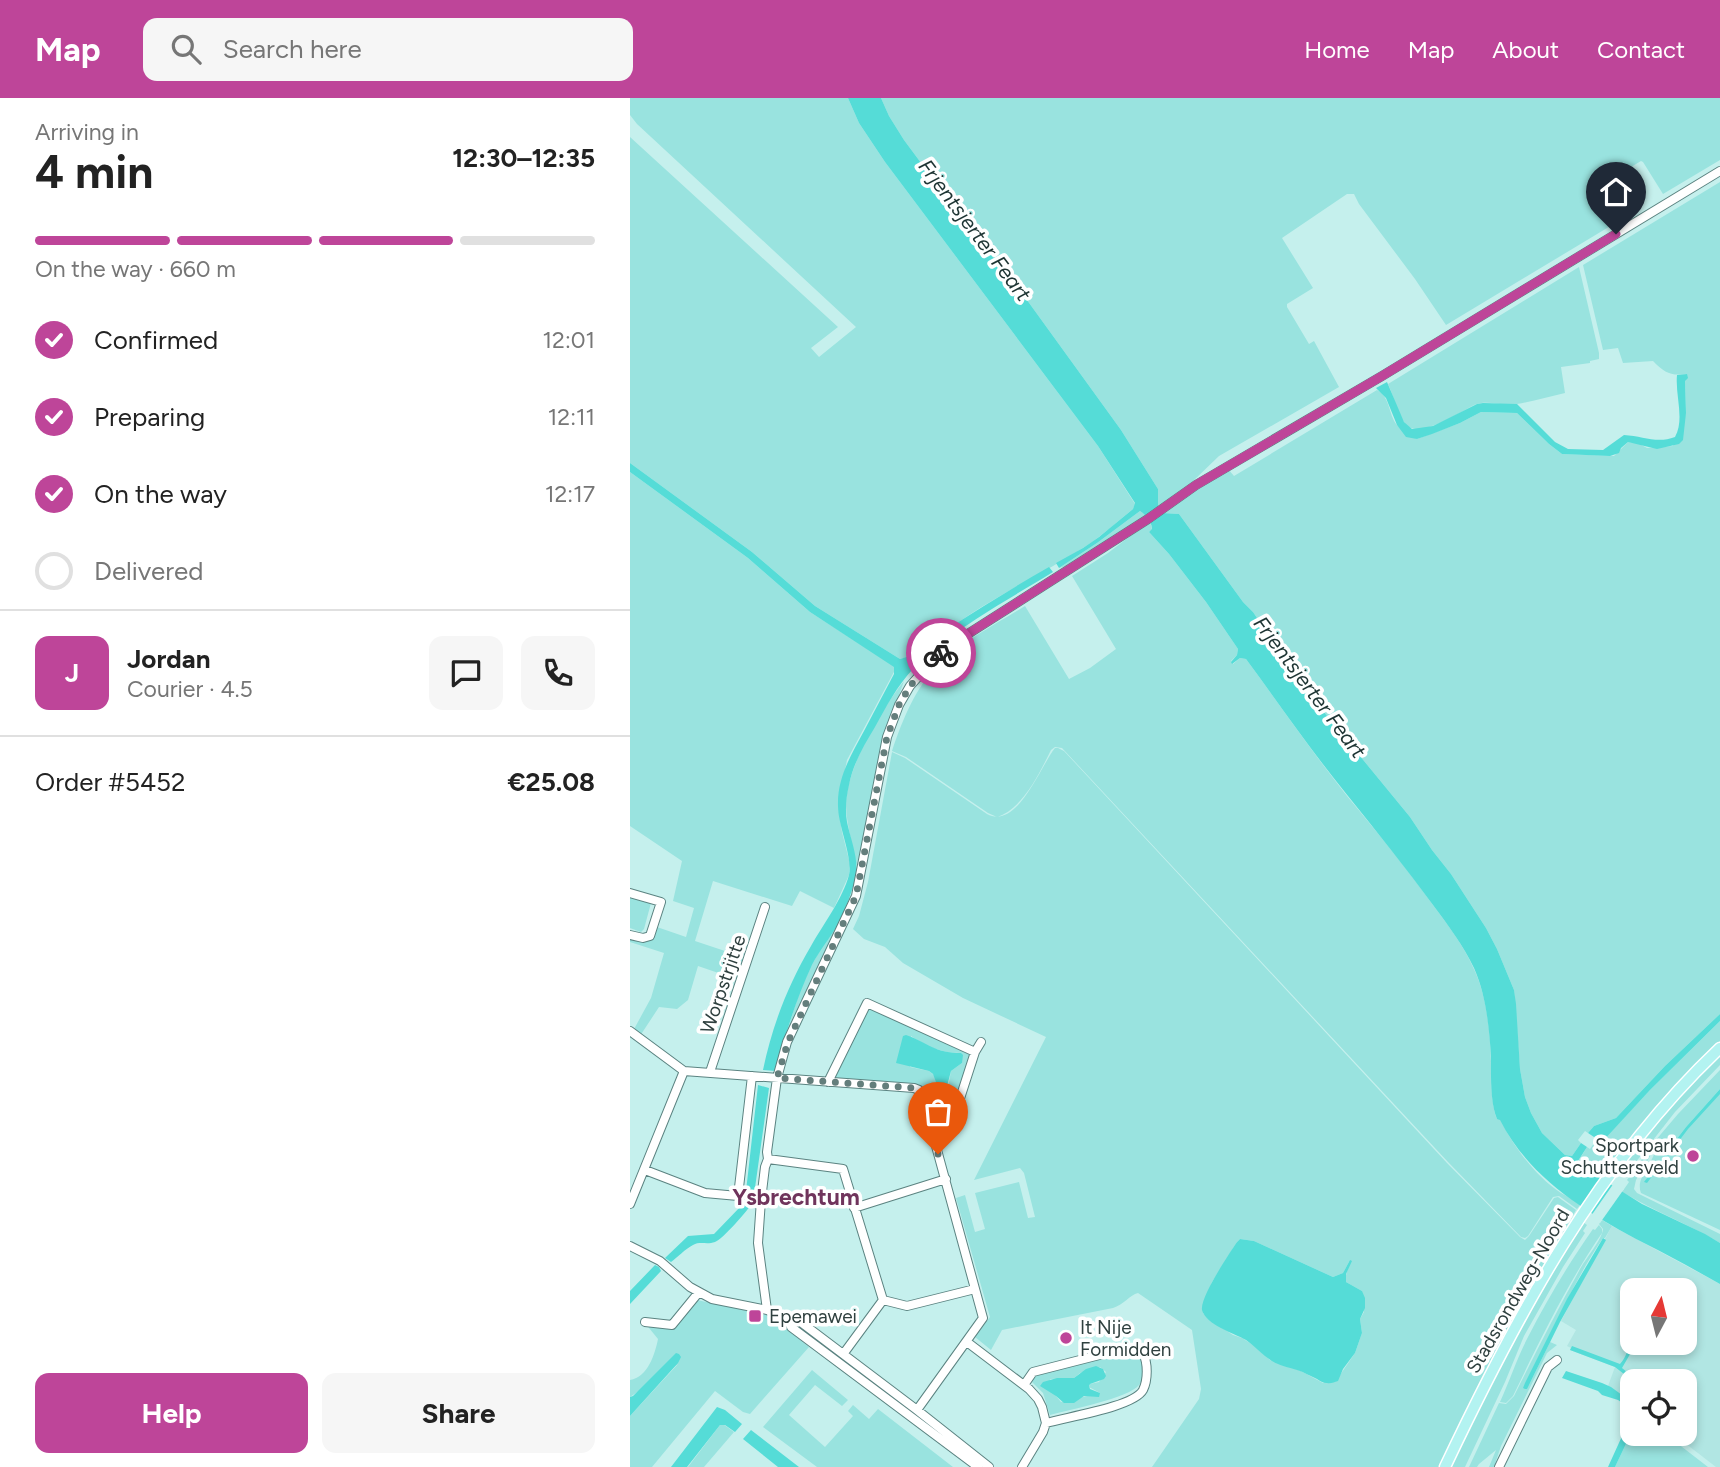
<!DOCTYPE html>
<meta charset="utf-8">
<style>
:root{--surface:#fff;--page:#f6f6f6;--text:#222;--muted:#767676;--line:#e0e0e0;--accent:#be4599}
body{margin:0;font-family:Figtree,sans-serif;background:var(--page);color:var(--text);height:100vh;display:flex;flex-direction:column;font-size:26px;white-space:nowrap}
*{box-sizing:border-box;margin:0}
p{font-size:23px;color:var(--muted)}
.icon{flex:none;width:38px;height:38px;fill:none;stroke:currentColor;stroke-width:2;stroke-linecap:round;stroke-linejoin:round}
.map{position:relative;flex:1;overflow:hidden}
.panel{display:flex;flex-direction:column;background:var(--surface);width:630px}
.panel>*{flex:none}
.needle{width:46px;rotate:7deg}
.fabs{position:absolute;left:990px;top:1180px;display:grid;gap:14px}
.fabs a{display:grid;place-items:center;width:77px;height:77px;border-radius:14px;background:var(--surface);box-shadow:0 4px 10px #0003;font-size:35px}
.pin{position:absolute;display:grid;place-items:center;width:60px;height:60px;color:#fff;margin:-72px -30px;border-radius:50% 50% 50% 0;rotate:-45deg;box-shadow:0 0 7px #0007}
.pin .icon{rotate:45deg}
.courier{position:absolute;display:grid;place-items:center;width:70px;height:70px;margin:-35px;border:5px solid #be4599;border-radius:50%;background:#fff;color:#222;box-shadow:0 2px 9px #0007}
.headline em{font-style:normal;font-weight:700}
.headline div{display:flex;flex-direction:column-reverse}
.headline{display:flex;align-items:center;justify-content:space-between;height:119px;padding:0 35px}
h1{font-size:46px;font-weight:700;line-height:52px}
.bar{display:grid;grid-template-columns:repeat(4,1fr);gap:10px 7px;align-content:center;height:84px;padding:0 35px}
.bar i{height:9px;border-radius:5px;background:var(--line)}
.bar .selected{background:var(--accent)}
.bar p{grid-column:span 4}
.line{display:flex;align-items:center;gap:18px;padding:0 35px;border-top:2px solid var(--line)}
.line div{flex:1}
.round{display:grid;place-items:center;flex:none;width:74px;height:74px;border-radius:14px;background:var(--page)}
ol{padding:0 35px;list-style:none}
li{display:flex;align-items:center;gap:21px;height:77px}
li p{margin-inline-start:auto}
li .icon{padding:7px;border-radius:50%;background:var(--accent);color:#fff;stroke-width:4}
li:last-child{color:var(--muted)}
li i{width:38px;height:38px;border:4px solid var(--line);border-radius:50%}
.button{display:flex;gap:14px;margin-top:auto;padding:14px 35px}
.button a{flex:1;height:80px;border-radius:14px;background:var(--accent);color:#fff;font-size:28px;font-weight:700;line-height:80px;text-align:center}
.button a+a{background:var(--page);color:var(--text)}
header{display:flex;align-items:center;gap:42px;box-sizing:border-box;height:98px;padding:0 35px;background:var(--accent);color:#fff}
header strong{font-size:33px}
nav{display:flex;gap:38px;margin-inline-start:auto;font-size:24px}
.search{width:490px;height:63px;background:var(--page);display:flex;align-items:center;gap:18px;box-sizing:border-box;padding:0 24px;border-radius:14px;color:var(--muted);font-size:26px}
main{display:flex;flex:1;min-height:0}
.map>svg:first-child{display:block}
.built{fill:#b1e6e3;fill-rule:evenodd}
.green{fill:#99e3df;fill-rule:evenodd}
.water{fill:#55dcd7}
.pier{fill:#c5f0ed}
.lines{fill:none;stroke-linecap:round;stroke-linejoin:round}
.minor-casing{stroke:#5b8381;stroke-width:10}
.major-casing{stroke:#fff;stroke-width:13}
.minor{stroke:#fff;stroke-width:8}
.major{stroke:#b3f3f1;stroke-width:10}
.done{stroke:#647e7c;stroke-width:7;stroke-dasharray:0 12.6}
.route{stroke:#be4599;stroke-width:9}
.poi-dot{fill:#be4599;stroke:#fff;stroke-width:2.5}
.labels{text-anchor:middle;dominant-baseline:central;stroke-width:7;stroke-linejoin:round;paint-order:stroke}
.street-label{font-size:19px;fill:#2f403f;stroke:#fff}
.poi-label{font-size:19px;fill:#2f403f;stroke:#fff;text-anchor:start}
.water-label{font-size:21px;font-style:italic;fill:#1d3433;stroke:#fff}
.quarter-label{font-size:23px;font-weight:bold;fill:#70345c;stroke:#fff}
</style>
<header>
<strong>Map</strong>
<div class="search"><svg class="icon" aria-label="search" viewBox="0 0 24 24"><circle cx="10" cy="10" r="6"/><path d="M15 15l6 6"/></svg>Search here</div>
<nav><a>Home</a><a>Map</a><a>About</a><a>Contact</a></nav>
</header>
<main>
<section class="panel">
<div class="headline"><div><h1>4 min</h1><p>Arriving in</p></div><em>12:30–12:35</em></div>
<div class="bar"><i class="selected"></i><i class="selected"></i><i class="selected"></i><i></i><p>On the way · 660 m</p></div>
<ol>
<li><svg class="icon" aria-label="check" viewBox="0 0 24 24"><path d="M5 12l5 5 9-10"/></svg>Confirmed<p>12:01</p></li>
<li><svg class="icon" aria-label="check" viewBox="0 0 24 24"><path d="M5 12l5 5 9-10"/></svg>Preparing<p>12:11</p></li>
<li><svg class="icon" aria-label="check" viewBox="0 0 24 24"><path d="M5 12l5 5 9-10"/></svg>On the way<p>12:17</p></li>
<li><i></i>Delivered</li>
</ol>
<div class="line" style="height:126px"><b class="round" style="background:var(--accent);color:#fff">J</b><div><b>Jordan</b><p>Courier · 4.5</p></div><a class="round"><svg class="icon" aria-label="chat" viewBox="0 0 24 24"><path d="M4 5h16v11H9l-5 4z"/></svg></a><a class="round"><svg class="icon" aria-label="phone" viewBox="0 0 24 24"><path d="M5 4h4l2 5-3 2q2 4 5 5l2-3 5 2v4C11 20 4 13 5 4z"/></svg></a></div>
<div class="line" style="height:91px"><div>Order #5452</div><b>€25.08</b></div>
<div class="button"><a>Help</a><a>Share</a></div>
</section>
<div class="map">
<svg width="1090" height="1369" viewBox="0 0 1090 1369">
<rect width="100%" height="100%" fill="#c5f0ed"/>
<path class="built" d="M 982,1128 L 1090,1186 L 1090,1369 L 1086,1369 L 1042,1335 L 1055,1335 L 1055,1283 L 1003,1283 L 1003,1305 L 978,1288 L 985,1269 L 940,1252 L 941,1250 L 937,1248 L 946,1232 L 931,1223 ZM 1003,1192 L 1055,1192 L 1055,1244 L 1003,1244 Z"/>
<path class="green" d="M 0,0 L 218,0 L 229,25 L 255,64 L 468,348 L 505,406 L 503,411 C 488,423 473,437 456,448 C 418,473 377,492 339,517 C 318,531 294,555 270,561 L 185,508 L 122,454 L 0,365 L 0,39 L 208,229 L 181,250 L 189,259 L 226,229 L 7,26 L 0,17 Z
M 251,0 L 1090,0 L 1090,62 L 1033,96 L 1013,64 L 1011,63 L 976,84 L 1002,115 L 816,227 L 785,181 L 729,106 L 724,96 L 717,96 L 652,140 L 683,190 L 657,206 L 657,209 L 679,246 L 684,243 L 709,289 L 589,358 L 561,385 L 528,409 L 528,391 L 491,332 L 389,191 L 343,135 L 274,42 L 259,18 Z
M 1090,84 L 1090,916 L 1035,968 L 986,1020 L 964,1028 L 958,1035 L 955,1033 L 948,1042 L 951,1045 L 942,1058 L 935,1057 L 912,1035 L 901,1015 L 895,999 L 890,971 L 884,892 L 867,851 L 856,830 L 821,776 L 802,752 L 780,719 L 693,613 L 650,554 L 623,514 L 613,504 L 549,416 L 532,415 L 548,402 L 598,371 L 604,378 L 747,292 C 761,300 758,316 767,327 C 772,333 781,337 787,341 L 830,325 L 851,314 L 887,315 L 919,346 L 932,356 L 984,358 L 998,344 L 1008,345 L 1017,350 L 1043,348 L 1056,315 L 1055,283 L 1057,276 C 1040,278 1035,275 1023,263 L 993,265 L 988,250 L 973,252 L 953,167 Z
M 949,169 L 969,255 L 969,261 L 960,263 L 960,265 L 931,269 L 935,295 C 919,299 903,303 887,306 C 873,309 858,301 844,307 C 830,314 795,338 779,329 C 770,324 763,296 758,286 Z
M 0,374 L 118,460 L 180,514 L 264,568 L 265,572 L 217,662 L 208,708 L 212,734 L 220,766 L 219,777 L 204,810 L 170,793 L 162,808 L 83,783 L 65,843 L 113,859 L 106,881 L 68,868 L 58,902 L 47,911 L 29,909 L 10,938 L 3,933 L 21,900 L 34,855 L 0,844 L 0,840 L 17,842 L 24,828 L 56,839 L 64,810 L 43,803 L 52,763 L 0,728 Z
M 510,413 L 517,418 L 440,467 L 429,470 L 467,445 Z
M 520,423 L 522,432 L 519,434 L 539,456 L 576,504 L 608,551 L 607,557 L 601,563 L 603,566 L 610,560 L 616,561 C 650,607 682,654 717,698 C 747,734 776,769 803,807 C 818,827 833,847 843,869 C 857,898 860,932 861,963 C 861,979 861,1007 867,1021 L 870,1021 C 883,1048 906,1079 931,1095 C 937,1098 944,1102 950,1107 L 947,1111 L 929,1098 L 923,1099 L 898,1138 L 895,1140 L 891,1139 L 818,1064 L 432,650 L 425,649 L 421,652 C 410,674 393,711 367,719 L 358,715 L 276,659 L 262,653 C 272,623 286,588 309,566 C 333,543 366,526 395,508 L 439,581 L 460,570 L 486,551 L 442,478 L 478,455 Z
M 274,583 L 254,640 L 232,748 L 226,768 C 223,748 217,729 216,709 C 215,671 251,612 274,583 Z
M 425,650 L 428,650 L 434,653 L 817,1065 L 890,1139 L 895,1142 L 899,1138 L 924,1100 L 928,1099 L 946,1112 L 873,1238 L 809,1369 L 522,1369 L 569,1301 L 571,1291 L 562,1232 L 508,1195 C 500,1197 493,1207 483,1210 L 372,1232 L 361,1252 L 345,1239 L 360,1219 L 326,1100 L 335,1097 L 345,1134 L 355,1131 L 345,1095 L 389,1084 L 398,1120 L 405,1119 L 394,1075 L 390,1070 L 344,1082 L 416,939 L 333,900 L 273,865 L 255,849 L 234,841 L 223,831 L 229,818 L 238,784 L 262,654 L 275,660 L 357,716 C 387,733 411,667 425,650 ZM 610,1141 L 624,1143 L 703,1179 L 713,1175 L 720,1162 L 715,1181 L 716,1184 L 732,1193 L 734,1214 L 730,1221 L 732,1235 L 725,1255 L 710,1277 L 693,1285 L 671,1273 L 640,1262 L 623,1247 L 612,1240 L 603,1237 L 577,1220 L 573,1215 L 582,1184 L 607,1144 Z
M 0,798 L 21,805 L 14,831 L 11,834 L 0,830 Z
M 217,807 L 191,867 L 157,934 C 164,910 171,887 183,865 C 193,845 207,827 217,807 Z
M 241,910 L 337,952 L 343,959 L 321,1017 L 304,1024 L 293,988 L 204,980 L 236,913 ZM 281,938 C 297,949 312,955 331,955 L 332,965 L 321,973 L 318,989 L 299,973 L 280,969 Z
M 1090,923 L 1090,943 C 1051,982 1015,1023 982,1066 L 978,1066 L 969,1079 L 948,1064 L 957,1049 L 960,1051 L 967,1041 L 971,1044 L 1020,992 Z
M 1090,956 L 1090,967 L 1045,1014 L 998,1074 L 991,1078 L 987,1075 L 1035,1013 Z
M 1090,972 L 1090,991 L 1056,1029 L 1015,1083 L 1058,1029 L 1090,994 L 1090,1132 L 1011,1095 C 1004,1077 1030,1062 1025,1043 L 1048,1016 Z
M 1022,1048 L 1024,1051 L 1022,1055 L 1006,1082 L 1004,1091 L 1007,1095 L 1090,1136 L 1090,1145 C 1058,1126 1024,1113 992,1094 L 999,1084 L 997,1082 Z
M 972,1122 L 982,1128 L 975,1140 L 973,1140 C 941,1187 920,1239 897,1291 L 920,1244 L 927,1247 L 917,1255 L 871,1348 L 864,1369 L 859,1369 L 866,1352 L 849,1366 L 847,1369 L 839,1369 L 869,1305 L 876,1306 L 884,1298 C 905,1256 926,1214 949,1173 C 955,1161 972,1142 973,1131 L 969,1126 Z
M 953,1124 L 957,1127 L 953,1133 L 955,1135 L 933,1169 L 894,1238 L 875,1284 L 835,1369 L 820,1369 L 848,1310 L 914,1186 Z
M 969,1127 L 972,1131 L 972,1135 C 937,1186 910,1242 883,1298 L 876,1305 L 870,1304 C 880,1282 887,1260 898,1239 C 917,1202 939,1165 963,1131 L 965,1132 Z
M 67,1202 L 136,1217 L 146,1223 L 179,1249 L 120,1316 L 113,1314 L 85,1293 L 22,1369 L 0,1369 L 0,1318 L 48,1266 L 0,1299 L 0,1282 C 18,1279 25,1256 28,1241 L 15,1225 L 47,1227 Z
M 503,1254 C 510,1258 513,1263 513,1272 C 513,1277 512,1284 509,1287 C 499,1300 438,1312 420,1317 L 413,1295 L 402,1284 L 403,1280 L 407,1276 L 489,1255 ZM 470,1269 L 476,1274 L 469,1284 L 460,1286 L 459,1289 L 470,1295 L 431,1304 L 426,1298 L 420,1281 L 444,1280 L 450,1275 Z
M 182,1272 L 218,1302 L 212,1308 L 185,1287 L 159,1317 L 195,1349 L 223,1318 L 218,1313 L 223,1307 L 239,1321 L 248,1311 L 323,1369 L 187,1369 L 133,1329 Z
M 93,1326 L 104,1334 L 74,1369 L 58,1369 L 90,1327 Z
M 1003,1331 L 1003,1335 L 1034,1335 L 1078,1369 L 985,1369 Z"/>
<path class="water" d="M 218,0 L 251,0 L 259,18 L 274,42 L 343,135 L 389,191 L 491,332 L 528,391 L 528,409 L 532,415 L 549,416 L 613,504 L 623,514 L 650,554 L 693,613 L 780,719 L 802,752 L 821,776 L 856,830 L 867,851 L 884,892 L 886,906 L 890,971 L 895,999 L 901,1015 L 912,1035 L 935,1057 L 942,1058 L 951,1045 L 957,1049 L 948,1063 L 953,1069 L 1012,1106 L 1075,1136 L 1090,1145 L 1090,1186 C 1065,1172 1040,1158 1014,1145 C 957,1115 900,1081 870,1022 L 867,1021 C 860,1005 861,976 861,958 C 859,928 856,897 844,870 C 833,847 818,827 803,807 C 776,770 747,734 718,698 C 682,654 650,607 616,561 L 610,560 L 602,566 L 601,564 L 607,557 L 608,551 L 576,504 L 539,456 L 519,434 L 522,431 C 521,422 517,418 510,413 L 467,445 L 429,470 L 426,465 L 453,450 L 469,439 L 503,411 L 505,405 L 468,348 L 255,64 L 229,25 Z
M 1057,276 L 1058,280 L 1055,283 L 1056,315 L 1053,342 L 1049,346 L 1027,351 L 998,344 L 991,350 L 989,355 L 980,358 L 932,356 L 919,346 L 887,315 L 851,314 L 830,325 L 802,336 L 787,341 L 776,339 L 767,327 L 756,300 L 746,290 L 757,284 L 774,324 L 782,331 L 803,328 L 847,306 L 853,305 L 887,306 L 925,344 L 938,351 L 973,352 L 994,337 C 1013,338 1027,346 1045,339 C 1055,321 1045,298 1047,277 Z
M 0,365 L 122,454 L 185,508 L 270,561 C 290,556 304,540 321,529 C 353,508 386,488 419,469 L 423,474 C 378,502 319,533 283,571 C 267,588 256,609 245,629 C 234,647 223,666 219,687 C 216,700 215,712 217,724 C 221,743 230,763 225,782 C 220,798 216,812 208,826 C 200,840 189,853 182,867 C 166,901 155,937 146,973 L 133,972 C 142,928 158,887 181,848 C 193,827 213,800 219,777 C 223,759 208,728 208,708 C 207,680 221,657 234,633 C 244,614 254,595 264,576 L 264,569 L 180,514 L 118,460 L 0,374 Z
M 1090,916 L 1090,923 L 1020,992 L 972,1044 L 969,1042 L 968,1037 L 964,1039 L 958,1035 L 964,1028 L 986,1020 L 1035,968 Z
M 276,937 C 299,945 304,955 331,955 L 333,957 L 332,965 L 321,973 L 316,992 L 312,994 L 309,992 L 303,976 L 299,973 L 266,965 L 273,938 Z
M 128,987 L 139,990 L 123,1104 C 119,1111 92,1142 85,1144 C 77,1147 70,1143 63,1147 C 55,1151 48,1159 41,1164 L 35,1160 L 58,1138 L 84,1136 L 112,1107 L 116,1093 Z
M 1090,991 L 1090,996 L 1058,1031 L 1017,1085 L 1014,1084 L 1056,1029 Z
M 973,1140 L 976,1142 L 930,1224 L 897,1291 L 895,1291 L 893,1290 L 895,1285 L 937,1201 Z
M 610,1141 L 624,1143 L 703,1179 L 713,1175 L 720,1162 L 722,1163 L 716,1176 L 716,1184 L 732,1193 L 735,1200 L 735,1210 L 730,1221 L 732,1235 L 725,1255 L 713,1271 L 708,1283 C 704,1284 701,1286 697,1285 C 693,1285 690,1283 687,1281 C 680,1278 674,1274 667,1272 C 658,1269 650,1268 642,1263 C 632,1257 625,1248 616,1242 C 604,1235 576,1227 572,1212 C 570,1199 599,1156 607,1144 Z
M 25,1167 L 29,1169 L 31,1173 L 0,1206 L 0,1193 Z
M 1003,1240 L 1003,1244 L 1007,1244 L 992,1270 L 1008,1283 L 1003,1283 L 985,1269 L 940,1252 L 942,1248 L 990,1266 C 998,1257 997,1250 1003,1240 Z
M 46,1255 L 49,1256 L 51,1259 L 48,1265 L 0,1318 L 0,1299 L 3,1298 Z
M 466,1268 L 473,1271 L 476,1278 L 474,1281 L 460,1286 L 459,1288 L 460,1291 L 470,1295 L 469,1299 L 454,1298 L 444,1305 L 434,1305 L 426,1298 L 410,1288 L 413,1284 L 427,1280 L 444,1280 L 456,1271 Z
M 936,1273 L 972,1285 L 981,1289 L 1003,1305 L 1003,1312 L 988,1302 L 972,1297 L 968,1293 L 932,1280 Z
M 87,1309 L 95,1312 L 112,1326 L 105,1334 L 95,1327 L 90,1327 L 57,1369 L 41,1369 Z
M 1003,1314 L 1003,1331 L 985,1369 L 978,1369 Z
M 121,1332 L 169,1369 L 148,1369 L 113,1341 Z"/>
<path class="pier" d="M 984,1085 L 994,1091 L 970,1125 L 961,1118 Z"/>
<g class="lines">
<g class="minor-casing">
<path id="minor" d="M 0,795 L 31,804 L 20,838 L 13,840 L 0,837
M 0,933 L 54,973
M 345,954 L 351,944
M 80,974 L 135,809
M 198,984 L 237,905 L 345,954 L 324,1019 L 319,1025 L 300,1031
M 138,1061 L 213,1071 L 253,1202 L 214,1255
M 15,1072 L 75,1095 L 108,1098 L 122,978
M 0,1106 L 54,973 L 284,990 L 289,992 L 292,997 L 353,1220 L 287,1312
M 224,1110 L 316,1081
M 0,1148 L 30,1163 L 60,1189 L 82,1201 L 137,1212 L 160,1221 L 168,1222 L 287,1312 L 359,1369
M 253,1202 L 277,1208 L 345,1191
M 137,1212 L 128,1145 L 131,1102 L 135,1069 L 138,1061 L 137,1054 L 147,980 L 157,944 L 226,798 L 257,639 L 269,607 L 280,588 L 303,562 L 319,548 L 518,421 L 566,387 L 752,278 L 1090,73
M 160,1221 L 161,1229 L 348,1369
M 15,1224 L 42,1227 L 69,1194
M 337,1244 L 399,1291 L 408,1301 L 412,1309 L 416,1325 L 413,1334 L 392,1369
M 394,1287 L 403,1274 L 493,1251 L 505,1251 L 513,1255 C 518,1265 518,1282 513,1292 C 504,1309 436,1319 416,1325
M 869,1369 L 918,1269 L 927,1262"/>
</g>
<g class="major-casing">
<path id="major" d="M 815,1369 C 887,1217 967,1066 1090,950"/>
</g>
<use href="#minor" class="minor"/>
<use href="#major" class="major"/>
</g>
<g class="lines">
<path class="done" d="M 308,1056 L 292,997 L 289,992 L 284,990 L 147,980 L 158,944 L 226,798 L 257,639 L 269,607 L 280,588 L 303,562 L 311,555"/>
<path class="route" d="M 311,555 L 319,548 L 518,421 L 566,387 L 752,278 L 986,136"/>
</g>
<g class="poi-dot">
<circle cx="1063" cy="1058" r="7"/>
<rect x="118" y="1211" width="14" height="14" rx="3.5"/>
<circle cx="436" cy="1240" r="7"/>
</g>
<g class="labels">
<g class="street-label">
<text transform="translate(93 886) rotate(-71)">Worpstrjitte</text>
<text transform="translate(888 1193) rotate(-60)">Stadsrondweg-Noord</text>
</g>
<g class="poi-label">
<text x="1049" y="1047" text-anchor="end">Sportpark<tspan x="1049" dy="22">Schuttersveld</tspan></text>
<text x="139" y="1218">Epemawei</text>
<text x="450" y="1229">It Nije<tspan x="450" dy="22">Formidden</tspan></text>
</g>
<g class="water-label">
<text transform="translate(345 132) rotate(53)">Frjentsjerter Feart</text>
<text transform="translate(680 589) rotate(53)">Frjentsjerter Feart</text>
</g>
<g class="quarter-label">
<text x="166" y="1099">Ysbrechtum</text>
</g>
</g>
</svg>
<div class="fabs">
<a><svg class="needle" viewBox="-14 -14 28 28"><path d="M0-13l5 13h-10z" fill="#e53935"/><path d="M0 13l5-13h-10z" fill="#767676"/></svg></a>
<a><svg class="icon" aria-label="locate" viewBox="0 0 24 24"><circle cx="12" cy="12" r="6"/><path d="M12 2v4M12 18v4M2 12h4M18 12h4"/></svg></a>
</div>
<div class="pin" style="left:308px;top:1056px;background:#ea580c"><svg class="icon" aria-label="bag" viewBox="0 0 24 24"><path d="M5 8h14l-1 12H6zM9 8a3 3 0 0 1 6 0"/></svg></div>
<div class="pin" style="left:986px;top:136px;background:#1f2937"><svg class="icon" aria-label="home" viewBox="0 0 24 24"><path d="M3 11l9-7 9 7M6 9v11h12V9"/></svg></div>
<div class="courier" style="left:311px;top:555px"><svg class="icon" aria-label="bike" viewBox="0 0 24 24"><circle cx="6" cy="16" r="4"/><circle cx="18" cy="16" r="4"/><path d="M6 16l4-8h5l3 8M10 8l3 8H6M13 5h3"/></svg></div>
</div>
</main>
